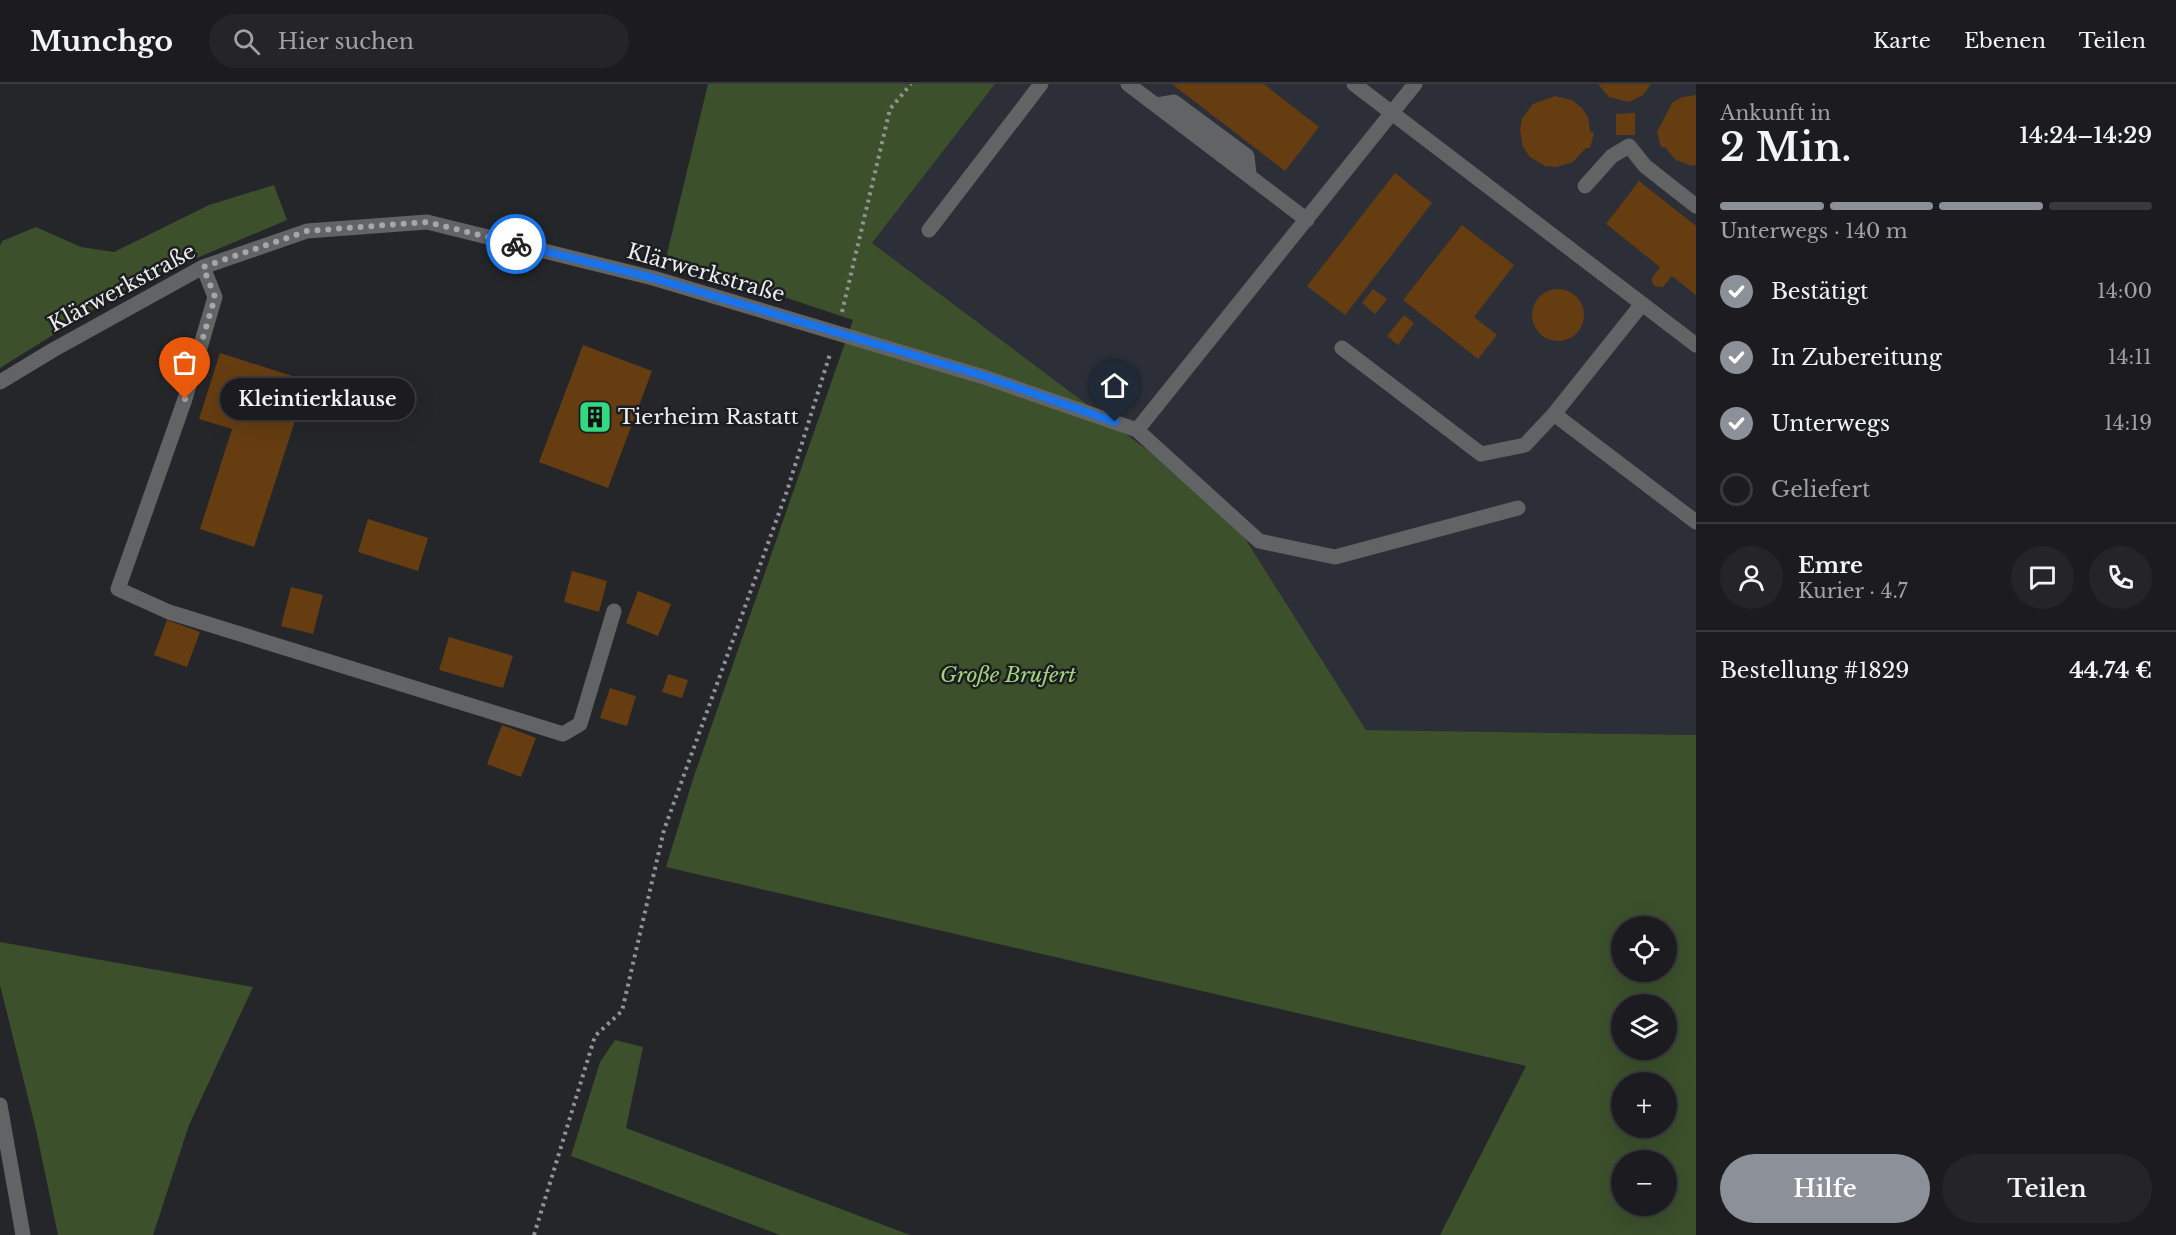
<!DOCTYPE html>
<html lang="de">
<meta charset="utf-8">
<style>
:root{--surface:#1c1c20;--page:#252529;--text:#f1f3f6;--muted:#a0a1a5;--line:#3a3a3e;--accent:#8c9099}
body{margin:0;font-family:"Libre Baskerville",serif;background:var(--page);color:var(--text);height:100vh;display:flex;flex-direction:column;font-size:22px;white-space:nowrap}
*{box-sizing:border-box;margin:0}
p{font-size:20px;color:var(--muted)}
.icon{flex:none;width:33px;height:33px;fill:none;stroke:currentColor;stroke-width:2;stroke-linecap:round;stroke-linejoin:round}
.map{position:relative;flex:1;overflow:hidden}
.panel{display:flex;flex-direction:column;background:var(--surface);width:480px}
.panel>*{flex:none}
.controls{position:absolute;left:1611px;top:832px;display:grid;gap:12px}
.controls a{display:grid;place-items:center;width:66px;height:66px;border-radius:50%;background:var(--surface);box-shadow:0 6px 24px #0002,0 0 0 2px var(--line);font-size:30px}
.pin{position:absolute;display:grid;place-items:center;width:51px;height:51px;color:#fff;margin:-62px -26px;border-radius:50% 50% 50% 0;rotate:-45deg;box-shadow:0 0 6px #0007}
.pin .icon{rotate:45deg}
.courier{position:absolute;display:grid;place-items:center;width:60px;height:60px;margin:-30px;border:4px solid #1a73e8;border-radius:50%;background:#fff;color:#222;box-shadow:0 2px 8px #0007}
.bubble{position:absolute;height:42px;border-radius:21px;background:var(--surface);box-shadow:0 6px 24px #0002,0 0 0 2px var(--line);font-size:20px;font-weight:600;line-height:42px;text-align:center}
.summary em{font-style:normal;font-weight:600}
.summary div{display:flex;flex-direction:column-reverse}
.summary{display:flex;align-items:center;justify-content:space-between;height:102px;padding:0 24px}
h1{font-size:39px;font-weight:600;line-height:45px}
.bar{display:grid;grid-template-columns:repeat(4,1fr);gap:9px 6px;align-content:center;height:72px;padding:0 24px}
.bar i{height:8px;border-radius:4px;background:var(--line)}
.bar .current{background:var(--accent)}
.bar p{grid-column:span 4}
.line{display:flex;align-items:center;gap:15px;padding:0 24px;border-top:2px solid var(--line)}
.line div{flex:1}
.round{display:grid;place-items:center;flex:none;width:63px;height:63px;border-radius:32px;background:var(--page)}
ol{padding:0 24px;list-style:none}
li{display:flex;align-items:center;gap:18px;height:66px}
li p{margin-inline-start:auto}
li .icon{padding:6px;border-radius:50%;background:var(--accent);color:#fff;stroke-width:4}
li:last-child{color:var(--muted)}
li i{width:33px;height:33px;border:3px solid var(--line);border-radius:50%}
.primary-button{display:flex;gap:12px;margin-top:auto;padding:12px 24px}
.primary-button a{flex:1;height:69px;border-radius:36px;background:var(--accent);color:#fff;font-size:24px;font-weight:600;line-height:69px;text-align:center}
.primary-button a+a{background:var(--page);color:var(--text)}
header{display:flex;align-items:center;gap:36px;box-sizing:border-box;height:84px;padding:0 30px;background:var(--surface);border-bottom:2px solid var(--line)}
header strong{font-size:28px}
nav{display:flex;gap:33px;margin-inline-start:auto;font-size:21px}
.search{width:420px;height:54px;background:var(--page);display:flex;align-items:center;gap:15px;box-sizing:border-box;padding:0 21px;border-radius:33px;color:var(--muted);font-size:22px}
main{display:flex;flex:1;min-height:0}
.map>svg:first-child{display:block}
.built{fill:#2d2f38}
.green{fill:#3b502b;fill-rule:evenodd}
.building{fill:#653d11}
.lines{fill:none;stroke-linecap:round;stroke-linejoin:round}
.path{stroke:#929396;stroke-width:4;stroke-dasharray:3 4.5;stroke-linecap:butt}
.minor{stroke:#616364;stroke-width:15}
.done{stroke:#a6a7aa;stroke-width:6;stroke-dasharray:0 10.8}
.route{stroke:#1a73e8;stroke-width:8}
.labels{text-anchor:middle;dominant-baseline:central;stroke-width:5;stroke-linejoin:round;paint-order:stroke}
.street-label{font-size:21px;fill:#ececef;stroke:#1c1d20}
.poi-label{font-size:21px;fill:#ececef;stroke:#1c1d20;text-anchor:start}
.park-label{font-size:21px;font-style:italic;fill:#a1d47a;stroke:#1c1d20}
</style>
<header>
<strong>Munchgo</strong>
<div class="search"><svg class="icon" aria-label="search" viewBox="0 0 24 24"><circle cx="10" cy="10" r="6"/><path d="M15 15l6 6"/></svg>Hier suchen</div>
<nav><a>Karte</a><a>Ebenen</a><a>Teilen</a></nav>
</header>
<main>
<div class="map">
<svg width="1696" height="1151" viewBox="0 0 1696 1151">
<rect width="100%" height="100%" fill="#25262a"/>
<path class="built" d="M 995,0 L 1696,0 L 1696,651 L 1366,646 L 1263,484 L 872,159 Z"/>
<path class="green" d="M 708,0 L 995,0 L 872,159 L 1227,426 L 1366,646 L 1696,651 L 1696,1151 L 1440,1151 L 1526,982 L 666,783 L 693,695 L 853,236 L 666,174 ZM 1622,843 L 1666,843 L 1666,888 L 1622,888 ZM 1622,921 L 1666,921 L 1666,966 L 1622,966 ZM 1622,999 L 1666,999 L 1666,1044 L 1622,1044 ZM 1622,1077 L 1666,1077 L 1666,1122 L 1622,1122 Z
M 274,101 L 287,136 L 135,200 L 0,284 L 0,162 L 2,157 L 36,143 L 81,163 L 114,168 L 209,121 Z
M 0,858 L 253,903 L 189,1041 L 153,1151 L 58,1151 L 36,1046 L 0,901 Z
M 615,956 L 643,963 L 626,1044 L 910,1151 L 780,1151 L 571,1072 L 600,978 Z"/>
<path class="building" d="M 1172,0 L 1264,0 L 1319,43 L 1285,87 Z
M 1598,0 L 1651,0 L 1643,11 L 1629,18 L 1609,13 Z
M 1696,11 L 1696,81 L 1692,82 L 1676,76 L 1665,63 L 1661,63 L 1657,48 L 1672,19 L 1682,13 Z
M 1555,12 L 1572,16 L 1582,24 L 1588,33 L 1590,47 L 1594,49 L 1590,64 L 1586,64 L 1573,78 L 1556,83 L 1545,82 L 1530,73 L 1523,63 L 1520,46 L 1522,34 L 1533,20 Z
M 1635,29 L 1635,51 L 1616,51 L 1616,30 Z
M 1395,89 L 1432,119 L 1345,231 L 1307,202 Z
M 1639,97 L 1696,142 L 1696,211 L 1672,192 L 1663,203 L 1654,202 L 1651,195 L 1660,183 L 1606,140 Z
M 1462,141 L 1514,181 L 1474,233 L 1497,251 L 1478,275 L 1403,216 Z
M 1373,205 L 1387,215 L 1375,230 L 1362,219 Z
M1532 231a26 26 0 1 1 52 0a26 26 0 1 1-52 0Z
M 1404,231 L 1414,239 L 1398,261 L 1387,252 Z
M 583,261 L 652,287 L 608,404 L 539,378 Z
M 220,269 L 308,297 L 254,463 L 200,445 L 232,345 L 199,335 Z
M 368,435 L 428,454 L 418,487 L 358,468 Z
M 572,487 L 607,497 L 599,528 L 564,518 Z
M 291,503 L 323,511 L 313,550 L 281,542 Z
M 638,507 L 671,520 L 658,552 L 626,539 Z
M 167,536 L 200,548 L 187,583 L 154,571 Z
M 449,553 L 513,572 L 503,604 L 439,586 Z
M 668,590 L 688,596 L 682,614 L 662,608 Z
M 610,604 L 636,612 L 627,642 L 600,634 Z
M 502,641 L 536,654 L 521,693 L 487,680 Z"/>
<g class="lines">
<path class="path" d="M 842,228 L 890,25 L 911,0
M 534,1151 L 595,952 L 622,927 L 664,746 L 787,407 L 830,270"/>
<path class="minor" d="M 1128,0 L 1307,136
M 1354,0 L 1696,261
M 1157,21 L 1174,18 L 1247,72 L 1249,90
M 1585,102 L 1612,72 L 1629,62 L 1645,82 L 1696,122
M 929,146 L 1041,0
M 203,183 L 215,213 L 185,315 L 118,505 L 169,528 L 563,650 L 580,640 L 614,527
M 1342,264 L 1481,370 L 1525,361 L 1554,330 L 1696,438
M 0,298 L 53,266 L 203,183 L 307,147 L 427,138 L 653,194 L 984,293 L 1137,346 L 1259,457 L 1335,473 L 1518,424
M 1554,330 L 1642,220
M 1137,346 L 1415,0
M 0,1021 L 23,1151"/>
</g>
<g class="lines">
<path class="done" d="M 185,315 L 215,213 L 203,183 L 307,147 L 427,138 L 516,160"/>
<path class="route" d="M 516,160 L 653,194 L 984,292 L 1115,338"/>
</g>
<defs>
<g id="building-square" transform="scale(1.725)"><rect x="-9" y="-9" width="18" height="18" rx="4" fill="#32d882" stroke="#1c1d20"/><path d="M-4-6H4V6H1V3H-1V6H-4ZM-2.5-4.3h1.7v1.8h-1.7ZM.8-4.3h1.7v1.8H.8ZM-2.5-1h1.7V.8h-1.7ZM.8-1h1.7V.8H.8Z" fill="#111"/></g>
</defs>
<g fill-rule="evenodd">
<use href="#building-square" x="595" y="333"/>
</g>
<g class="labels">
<g class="street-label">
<text transform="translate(706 189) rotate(16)">Klärwerkstraße</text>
<text transform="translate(122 204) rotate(-28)">Klärwerkstraße</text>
</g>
<g class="poi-label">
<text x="618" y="333">Tierheim Rastatt</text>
</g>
<g class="park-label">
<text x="1008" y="591">Große Brufert</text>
</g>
</g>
</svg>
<div class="controls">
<a><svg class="icon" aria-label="locate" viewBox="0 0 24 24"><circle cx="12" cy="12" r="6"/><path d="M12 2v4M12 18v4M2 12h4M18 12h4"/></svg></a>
<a><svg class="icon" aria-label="layers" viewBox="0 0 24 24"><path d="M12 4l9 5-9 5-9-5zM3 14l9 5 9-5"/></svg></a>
<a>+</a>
<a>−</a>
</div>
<div class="pin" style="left:185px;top:315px;background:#ea580c"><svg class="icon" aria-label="bag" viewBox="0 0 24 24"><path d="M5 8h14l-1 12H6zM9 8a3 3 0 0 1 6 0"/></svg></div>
<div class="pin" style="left:1115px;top:338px;background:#1f2937"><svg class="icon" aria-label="home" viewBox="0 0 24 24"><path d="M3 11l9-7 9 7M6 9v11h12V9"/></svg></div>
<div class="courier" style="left:516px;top:160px"><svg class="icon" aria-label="bike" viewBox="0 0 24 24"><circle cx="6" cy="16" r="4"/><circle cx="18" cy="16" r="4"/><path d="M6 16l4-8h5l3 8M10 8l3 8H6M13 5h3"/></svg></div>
<div class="bubble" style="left:220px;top:294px;width:195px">Kleintierklause</div>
</div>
<section class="panel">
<div class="summary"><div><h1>2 Min.</h1><p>Ankunft in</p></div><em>14:24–14:29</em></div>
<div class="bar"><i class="current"></i><i class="current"></i><i class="current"></i><i></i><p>Unterwegs · 140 m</p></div>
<ol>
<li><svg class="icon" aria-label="check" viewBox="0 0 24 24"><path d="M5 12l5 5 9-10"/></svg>Bestätigt<p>14:00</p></li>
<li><svg class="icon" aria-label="check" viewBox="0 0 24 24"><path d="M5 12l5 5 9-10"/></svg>In Zubereitung<p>14:11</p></li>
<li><svg class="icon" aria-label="check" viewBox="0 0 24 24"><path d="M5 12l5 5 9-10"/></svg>Unterwegs<p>14:19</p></li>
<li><i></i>Geliefert</li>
</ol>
<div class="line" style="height:108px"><a class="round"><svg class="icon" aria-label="person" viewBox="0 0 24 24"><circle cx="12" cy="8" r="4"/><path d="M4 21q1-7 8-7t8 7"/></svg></a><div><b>Emre</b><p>Kurier · 4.7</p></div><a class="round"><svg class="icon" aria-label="chat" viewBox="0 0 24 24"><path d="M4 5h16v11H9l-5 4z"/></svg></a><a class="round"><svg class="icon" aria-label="phone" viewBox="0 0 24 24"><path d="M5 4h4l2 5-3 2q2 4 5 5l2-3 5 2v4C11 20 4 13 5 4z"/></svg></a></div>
<div class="line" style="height:78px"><div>Bestellung #1829</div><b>44.74 €</b></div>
<div class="primary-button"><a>Hilfe</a><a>Teilen</a></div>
</section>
</main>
